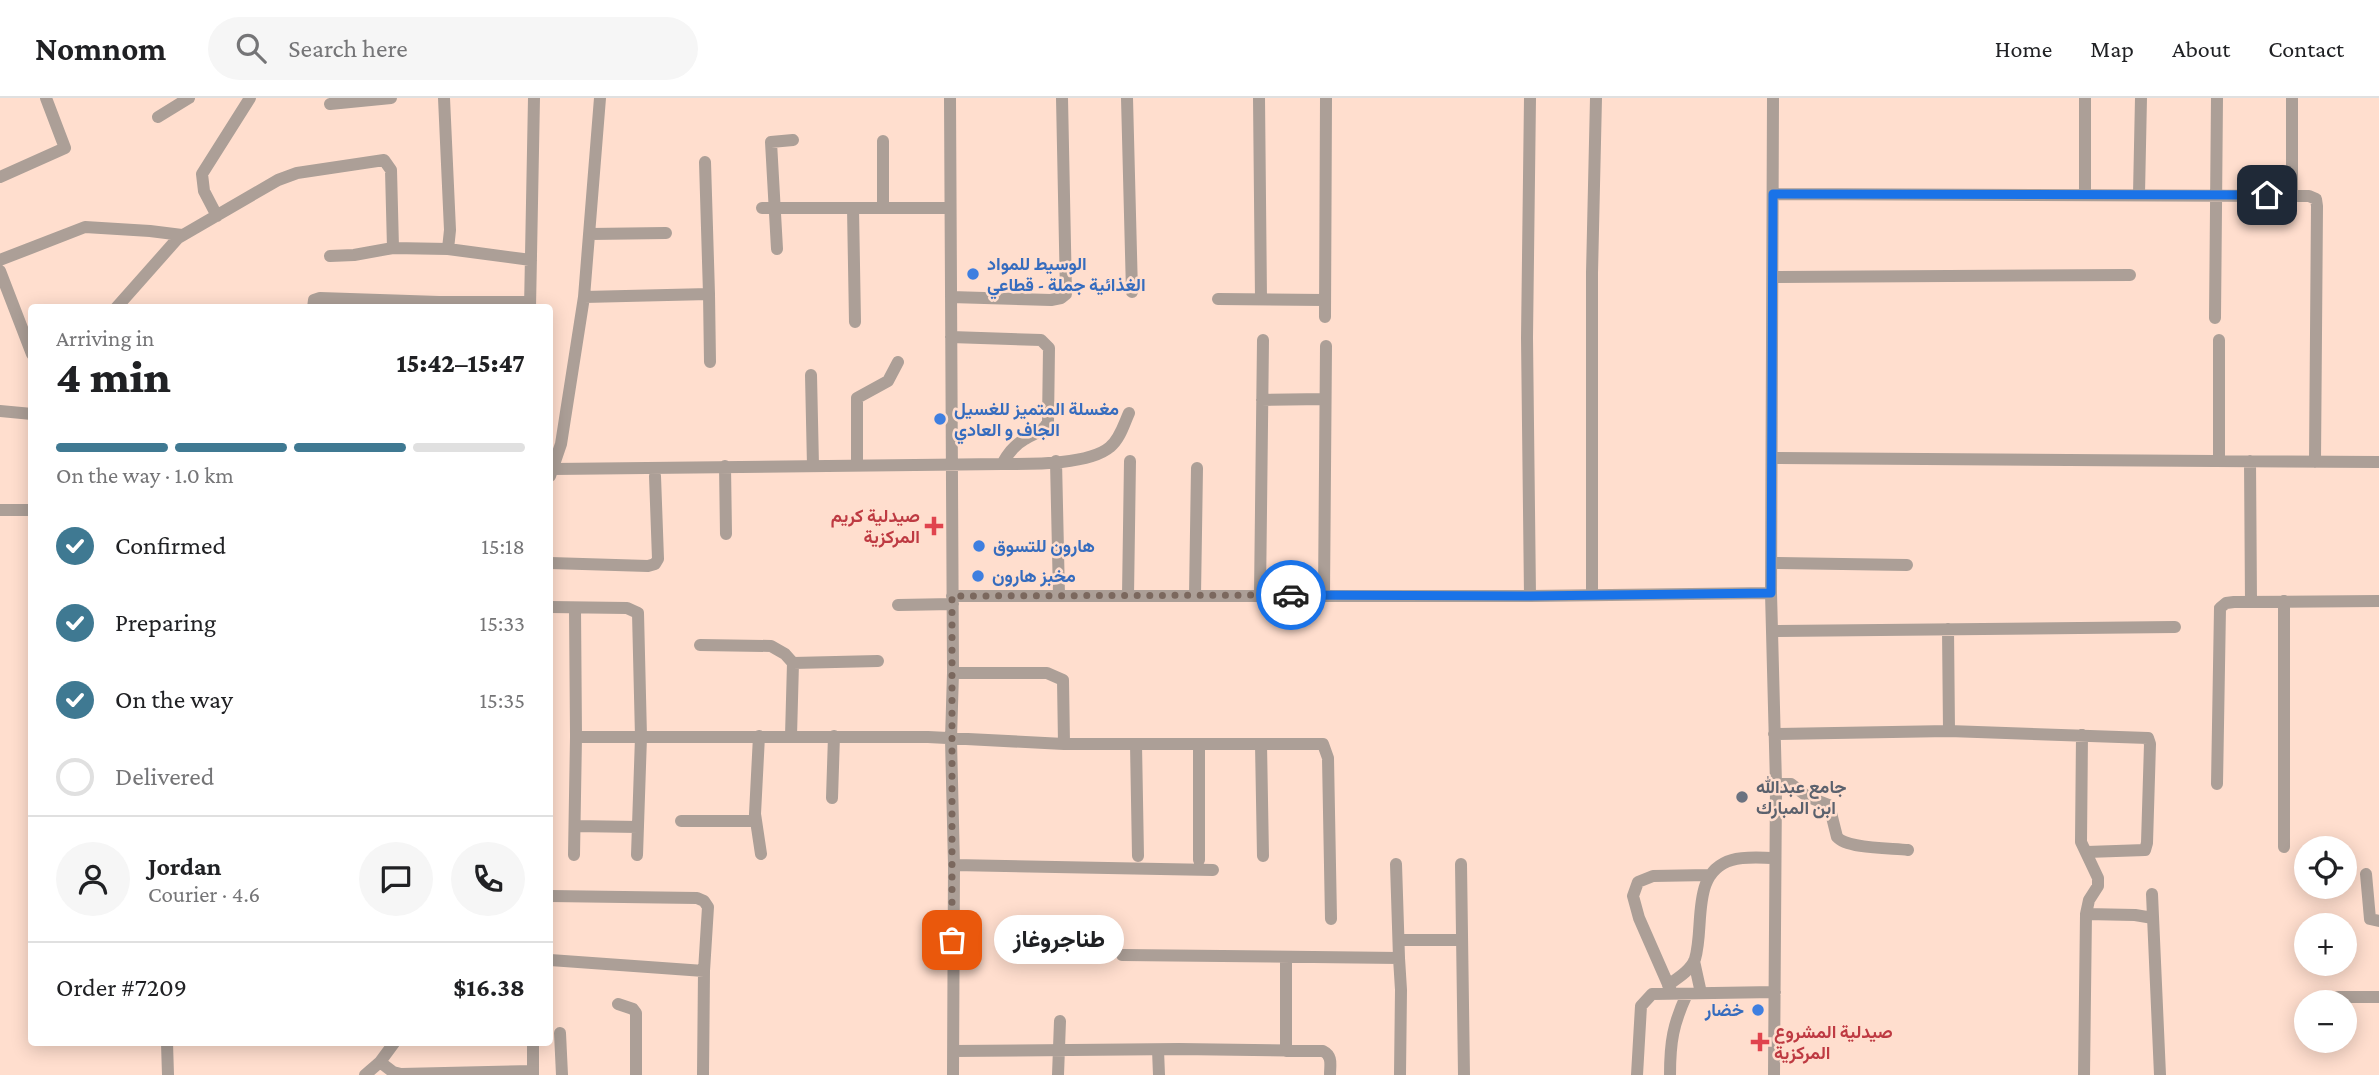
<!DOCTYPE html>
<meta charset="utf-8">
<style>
:root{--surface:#fff;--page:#f6f6f6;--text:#202124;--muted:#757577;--line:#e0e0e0;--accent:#3f7992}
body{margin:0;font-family:"Crimson Pro",Vazirmatn,serif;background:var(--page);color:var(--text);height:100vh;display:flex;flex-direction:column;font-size:26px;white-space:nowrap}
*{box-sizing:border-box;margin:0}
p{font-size:23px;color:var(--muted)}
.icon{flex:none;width:38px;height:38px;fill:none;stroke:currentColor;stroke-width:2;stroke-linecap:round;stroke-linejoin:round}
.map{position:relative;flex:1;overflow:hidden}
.panel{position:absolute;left:28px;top:206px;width:525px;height:742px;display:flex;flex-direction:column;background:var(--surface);border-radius:7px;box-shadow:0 4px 18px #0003}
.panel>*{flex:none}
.controls{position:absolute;left:2294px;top:738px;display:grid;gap:14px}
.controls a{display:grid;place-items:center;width:63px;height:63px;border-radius:50%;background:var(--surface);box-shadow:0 4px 18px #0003;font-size:35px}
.pin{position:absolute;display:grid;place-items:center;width:60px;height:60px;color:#fff;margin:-30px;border-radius:14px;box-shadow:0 4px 10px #0006}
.courier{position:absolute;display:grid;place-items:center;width:70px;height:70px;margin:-35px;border:5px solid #1a73e8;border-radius:50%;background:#fff;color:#222;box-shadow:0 2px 9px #0007}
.bubble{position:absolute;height:49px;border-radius:24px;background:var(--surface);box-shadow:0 4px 18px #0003;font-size:23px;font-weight:800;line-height:49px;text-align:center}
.head em{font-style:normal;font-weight:800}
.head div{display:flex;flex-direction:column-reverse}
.head{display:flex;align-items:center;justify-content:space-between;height:119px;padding:0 28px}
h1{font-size:46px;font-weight:800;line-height:52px}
.bar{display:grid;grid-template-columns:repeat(4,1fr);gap:10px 7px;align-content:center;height:84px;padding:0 28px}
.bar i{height:9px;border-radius:5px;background:var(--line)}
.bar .active{background:var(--accent)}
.bar p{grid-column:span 4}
.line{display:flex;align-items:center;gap:18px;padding:0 28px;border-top:2px solid var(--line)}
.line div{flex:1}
.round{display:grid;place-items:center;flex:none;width:74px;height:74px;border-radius:37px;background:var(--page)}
ol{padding:0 28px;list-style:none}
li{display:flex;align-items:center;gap:21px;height:77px}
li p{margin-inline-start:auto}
li .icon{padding:7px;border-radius:50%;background:var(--accent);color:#fff;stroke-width:4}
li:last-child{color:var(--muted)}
li i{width:38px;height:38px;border:4px solid var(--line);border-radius:50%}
header{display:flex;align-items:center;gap:42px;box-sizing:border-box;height:98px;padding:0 35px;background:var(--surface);border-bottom:2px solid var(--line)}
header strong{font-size:33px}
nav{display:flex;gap:38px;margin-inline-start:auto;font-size:24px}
.search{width:490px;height:63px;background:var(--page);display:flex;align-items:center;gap:18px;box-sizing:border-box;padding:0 24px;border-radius:38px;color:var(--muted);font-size:26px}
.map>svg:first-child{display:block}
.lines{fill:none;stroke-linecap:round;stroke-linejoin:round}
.minor{stroke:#ac9f97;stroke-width:12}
.done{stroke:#7b685e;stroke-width:7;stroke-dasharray:0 12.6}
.route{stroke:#1a73e8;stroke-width:9}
.shop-dot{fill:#3f7fe0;stroke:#ffdece;stroke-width:2.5}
.health-dot{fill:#e0444e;stroke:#ffdece;stroke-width:2.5}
.worship-dot{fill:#6b7280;stroke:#ffdece;stroke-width:2.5}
.labels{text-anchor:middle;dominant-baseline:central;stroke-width:5;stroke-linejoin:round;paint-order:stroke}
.shop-label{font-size:18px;font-weight:bold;fill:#366cbe;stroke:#ffdece;text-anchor:start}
.health-label{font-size:18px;font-weight:bold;fill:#be3a42;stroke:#ffdece;text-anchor:end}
.worship-label{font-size:18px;font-weight:bold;fill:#5b616d;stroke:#ffdece;text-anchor:start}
</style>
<header>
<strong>Nomnom</strong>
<div class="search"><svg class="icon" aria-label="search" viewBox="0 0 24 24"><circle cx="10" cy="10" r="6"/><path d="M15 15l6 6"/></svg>Search here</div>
<nav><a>Home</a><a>Map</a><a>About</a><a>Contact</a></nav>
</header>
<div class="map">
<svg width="2379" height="977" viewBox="0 0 2379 977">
<rect width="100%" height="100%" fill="#ffdece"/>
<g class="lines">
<path class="minor" d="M 444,0 L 450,132 L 448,151 L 531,162
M 950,0 L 953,575 L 951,641 L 954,767 L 953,977
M 1127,0 L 1132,194
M 1259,0 L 1261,201
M 1773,0 L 1771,495 L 1776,686 L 1774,977
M 2085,0 L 2085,96
M 2292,0 L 2292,97
M 330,6 L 391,0
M 158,19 L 189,0
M 883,43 L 883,110
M 0,79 L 65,50 L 46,0
M 1773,96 L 2309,98 L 2316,101 L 2317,108 L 2315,364
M 2139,96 L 2141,0
M 762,110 L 950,110
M 853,110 L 855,224
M 217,118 L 204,93 L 202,76 L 250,0
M 590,136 L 666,135
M 777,151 L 771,44 L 793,42
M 330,158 L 354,157 L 393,150
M 0,162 L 85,129 L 150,133 L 182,137
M 0,173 L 32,256
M 1773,179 L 2130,177
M 709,196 L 710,264
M 584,199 L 709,196 L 705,64
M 951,199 L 1051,202 L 1061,200 L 1066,196 L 1062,0
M 1218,201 L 1324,202
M 116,210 L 178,140 L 278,82 L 297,75 L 384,62 L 391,72 L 393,150 L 448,151
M 313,210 L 314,202 L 320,200 L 439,204
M 438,210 L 439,204 L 530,204
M 530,210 L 534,0
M 1325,219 L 1326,0
M 2215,220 L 2217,0
M 951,239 L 1041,242 L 1049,250 L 1048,324 C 1042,335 1035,335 1025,341 C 1014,347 1008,355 1002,366
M 2219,242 L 2219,363
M 811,277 L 813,368
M 1262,302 L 1325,301
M 0,313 L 32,316
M 1773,360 L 2379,364
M 1056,363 L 1059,498
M 2250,363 L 2251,504
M 725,368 L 726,436
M 857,368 L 857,300 L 888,283 L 898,264
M 553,371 L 1002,366 C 1030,366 1089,367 1110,349 C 1120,341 1124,326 1129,315
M 550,378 L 561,346 L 584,199 L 600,0
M 0,412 L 32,412
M 550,465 L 648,468 L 655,466 L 658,461 L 655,378
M 1772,465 L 1907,467
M 1260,497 L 1263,242
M 1324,497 L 1326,248
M 1592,497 L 1592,175 L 1596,0
M 952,498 L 1530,498 L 1771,495
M 1128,498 L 1130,363
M 1195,498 L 1197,370
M 1530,498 L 1527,240 L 1530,0
M 898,507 L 953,506
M 550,509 L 627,510 L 638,515 L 641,639 L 637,757
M 1948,531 L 1949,633
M 1773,533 L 2175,529
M 700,547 L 771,548 L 785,556 L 793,565 L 791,638
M 793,565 L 878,563
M 953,575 L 1047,575 L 1063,582 L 1064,646
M 1774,636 L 1949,633 L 2148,640 L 2150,646 L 2147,745 L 2145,752 L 2087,754
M 2082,637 L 2081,744 L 2098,780 L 2098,788 L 2089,802 L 2086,816 L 2084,977
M 759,638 L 755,716 L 761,756
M 576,639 L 928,639 L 1064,646 L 1323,646 L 1328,660 L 1331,821
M 1136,646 L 1138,758
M 1199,646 L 1199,762
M 1261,646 L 1263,758
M 1776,686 L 1791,686 L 1808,699 L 1829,707 L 1837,739 C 1847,751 1892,750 1908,752
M 2217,686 L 2220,510 L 2226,505 L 2234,504 L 2379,503
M 832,700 L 834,638
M 681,723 L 756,723
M 575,728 L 638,729
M 2284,749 L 2284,503
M 574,757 L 576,639 L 575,510
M 1396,766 L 1399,860
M 1461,766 L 1464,977
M 954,767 L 1213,772
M 2366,776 L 2370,821 L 2379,823
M 2152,796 L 2160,977
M 550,798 L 697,800 L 704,803 L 708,809 L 704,873 L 703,977
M 2086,816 L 2135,817 L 2153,820
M 1399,842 L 1462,842
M 1122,857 L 1399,860 L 1401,892 L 1400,977
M 1286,859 L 1286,953
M 550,862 L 704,873
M 1694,863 L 1701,895
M 1668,887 C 1678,880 1691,872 1695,861 C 1705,828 1690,774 1732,762 C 1745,758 1762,760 1775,760
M 1671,893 L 1639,820 L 1633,798 L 1638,784 L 1653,778 L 1709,777
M 2338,899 L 2379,899
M 618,906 L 633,911 L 636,915 L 636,977
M 560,935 L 562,977
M 167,945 L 168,977
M 1158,952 L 1159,977
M 953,953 L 1179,951 L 1323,953 C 1333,958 1330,967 1330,977
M 380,964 L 393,974 L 401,976 L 533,973
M 365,977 L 380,964 L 394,945
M 533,977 L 533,945
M 1058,977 L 1060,923
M 1637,977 L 1641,908 L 1652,896 L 1775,894
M 1670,977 C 1670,944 1673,926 1687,896"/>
</g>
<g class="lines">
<path class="done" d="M 952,842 L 952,498 L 1291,497"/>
<path class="route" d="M 1291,497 L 1530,498 L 1771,495 L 1773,96 L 2267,97"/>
</g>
<g class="shop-dot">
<circle cx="973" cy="176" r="7"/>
<circle cx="940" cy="321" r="7"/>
<circle cx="979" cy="448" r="7"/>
<circle cx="978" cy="478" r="7"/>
<circle cx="1758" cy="912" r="7"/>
</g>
<g class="health-dot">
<path d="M930.5 417.5h7v7h7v7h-7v7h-7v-7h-7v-7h7z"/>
<path d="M1756.5 933.5h7v7h7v7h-7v7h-7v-7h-7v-7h7z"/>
</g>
<circle class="worship-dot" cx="1742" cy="699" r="7"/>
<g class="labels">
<g class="shop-label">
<text x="987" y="166">الوسيط للمواد<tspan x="987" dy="21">الغذائية جملة - قطاعي</tspan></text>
<text x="954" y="311">مغسلة المتميز للغسيل<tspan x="954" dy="21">الجاف و العادي</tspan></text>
<text x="993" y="448">هارون للتسوق</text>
<text x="992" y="478">مخبز هارون</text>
<text x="1744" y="912" text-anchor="end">خضار</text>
</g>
<g class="health-label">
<text x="920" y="418">صيدلية كريم<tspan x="920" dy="21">المركزية</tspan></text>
<text x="1774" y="934" text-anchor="start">صيدلية المشروع<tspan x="1774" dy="21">المركزية</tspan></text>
</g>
<g class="worship-label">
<text x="1756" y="689">جامع عبدالله<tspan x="1756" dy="21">ابن المبارك</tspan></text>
</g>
</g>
</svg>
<div class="controls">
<a><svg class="icon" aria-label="locate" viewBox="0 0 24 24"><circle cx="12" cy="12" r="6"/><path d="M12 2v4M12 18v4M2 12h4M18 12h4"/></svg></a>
<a>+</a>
<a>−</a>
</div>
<div class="pin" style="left:952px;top:842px;background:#ea580c"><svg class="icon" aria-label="bag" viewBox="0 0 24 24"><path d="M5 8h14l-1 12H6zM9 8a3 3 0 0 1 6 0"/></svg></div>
<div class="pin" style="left:2267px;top:97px;background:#1f2937"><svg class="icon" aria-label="home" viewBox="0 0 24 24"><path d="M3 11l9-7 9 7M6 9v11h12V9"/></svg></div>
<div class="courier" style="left:1291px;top:497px"><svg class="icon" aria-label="car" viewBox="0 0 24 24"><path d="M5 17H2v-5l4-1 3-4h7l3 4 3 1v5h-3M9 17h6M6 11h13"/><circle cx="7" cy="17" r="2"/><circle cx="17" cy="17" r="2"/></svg></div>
<div class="bubble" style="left:994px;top:817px;width:130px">طناجروغاز</div>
<section class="panel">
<div class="head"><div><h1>4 min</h1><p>Arriving in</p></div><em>15:42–15:47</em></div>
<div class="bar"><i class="active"></i><i class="active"></i><i class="active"></i><i></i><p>On the way · 1.0 km</p></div>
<ol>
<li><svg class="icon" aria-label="check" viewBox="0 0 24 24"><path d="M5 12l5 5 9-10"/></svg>Confirmed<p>15:18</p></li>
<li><svg class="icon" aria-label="check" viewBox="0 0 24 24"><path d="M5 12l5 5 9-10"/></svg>Preparing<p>15:33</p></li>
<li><svg class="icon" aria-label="check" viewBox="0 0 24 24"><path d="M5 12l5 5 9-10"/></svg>On the way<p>15:35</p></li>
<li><i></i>Delivered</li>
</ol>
<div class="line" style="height:126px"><a class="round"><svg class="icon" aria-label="person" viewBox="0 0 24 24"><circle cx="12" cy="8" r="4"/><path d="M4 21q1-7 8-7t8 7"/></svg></a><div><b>Jordan</b><p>Courier · 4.6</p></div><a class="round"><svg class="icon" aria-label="chat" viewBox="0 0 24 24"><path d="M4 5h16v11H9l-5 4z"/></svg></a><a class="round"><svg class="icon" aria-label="phone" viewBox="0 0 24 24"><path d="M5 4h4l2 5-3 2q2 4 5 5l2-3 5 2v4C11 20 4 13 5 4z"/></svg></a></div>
<div class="line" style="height:91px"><div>Order #7209</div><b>$16.38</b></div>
</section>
</div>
